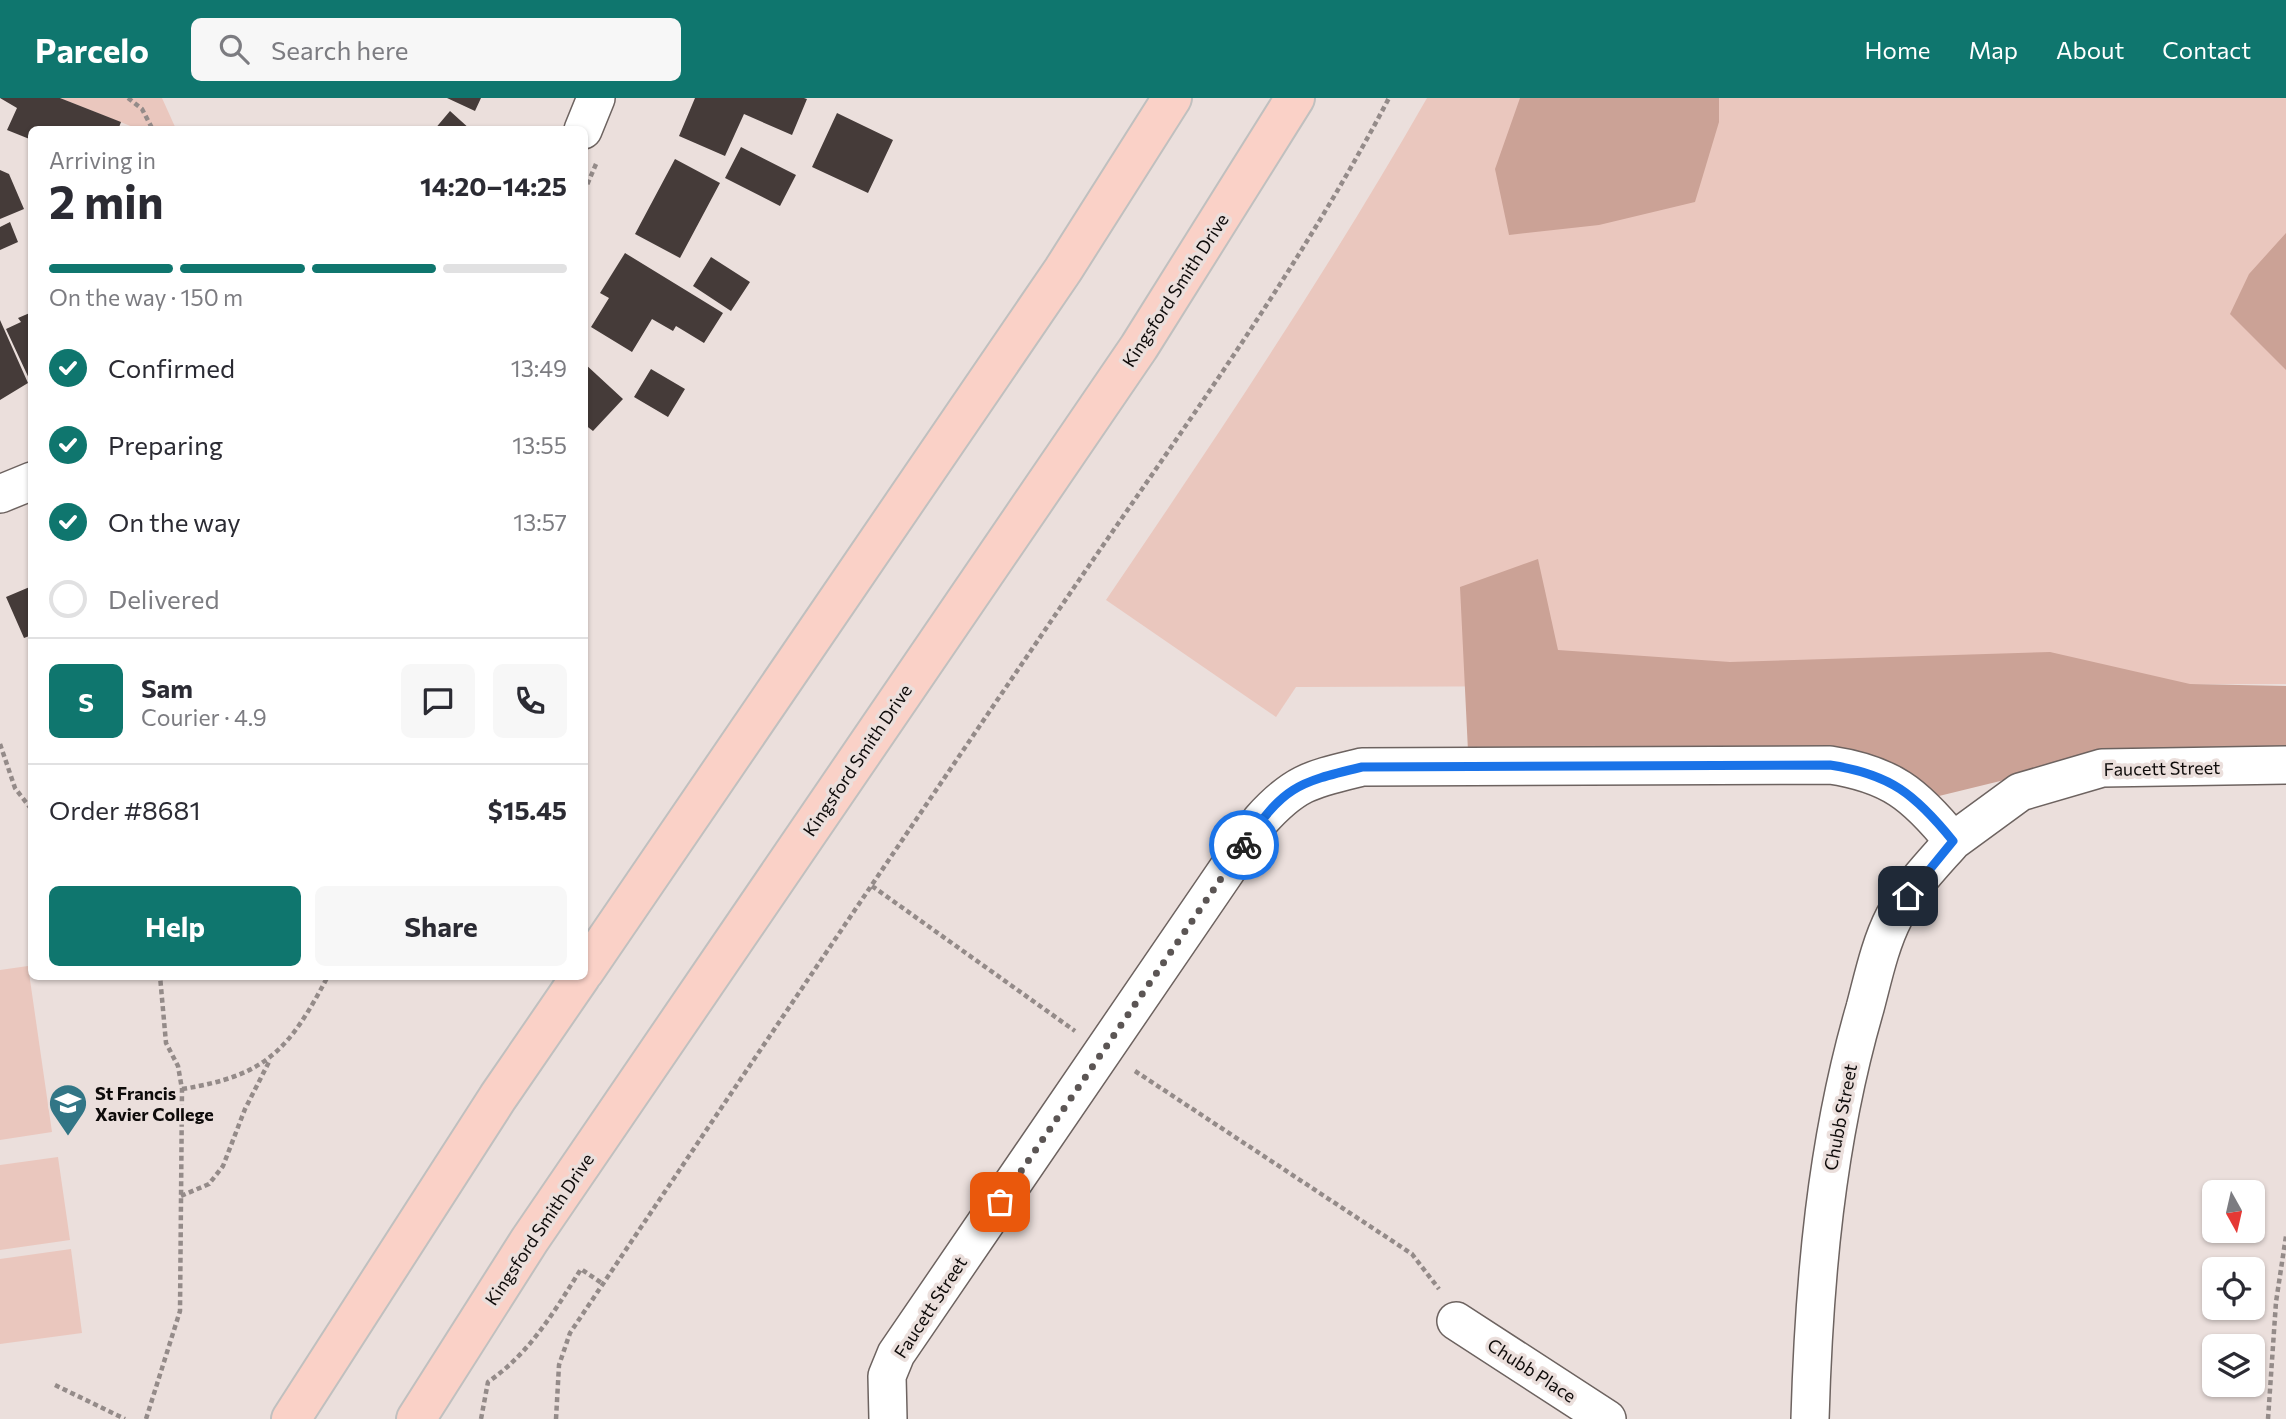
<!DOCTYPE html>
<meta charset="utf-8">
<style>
:root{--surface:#fff;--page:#f7f7f7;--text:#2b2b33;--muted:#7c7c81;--line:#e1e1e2;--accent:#0f766e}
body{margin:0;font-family:Commissioner,sans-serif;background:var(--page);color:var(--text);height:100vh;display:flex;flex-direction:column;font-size:26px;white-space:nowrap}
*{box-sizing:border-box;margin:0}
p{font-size:23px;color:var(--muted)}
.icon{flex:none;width:38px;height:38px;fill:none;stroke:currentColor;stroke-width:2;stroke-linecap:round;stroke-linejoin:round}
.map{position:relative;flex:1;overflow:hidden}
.sheet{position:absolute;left:28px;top:28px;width:560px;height:854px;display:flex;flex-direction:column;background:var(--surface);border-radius:10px;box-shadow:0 2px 5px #0004}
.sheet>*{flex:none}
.needle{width:46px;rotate:172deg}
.buttons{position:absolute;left:2202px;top:1082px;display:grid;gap:14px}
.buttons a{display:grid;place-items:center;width:63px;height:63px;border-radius:10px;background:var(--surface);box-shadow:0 2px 5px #0004;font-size:35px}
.pin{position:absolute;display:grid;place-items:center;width:60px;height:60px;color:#fff;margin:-30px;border-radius:14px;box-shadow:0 4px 10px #0006}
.courier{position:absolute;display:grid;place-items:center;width:70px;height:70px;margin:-35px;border:5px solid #1a73e8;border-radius:50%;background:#fff;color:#222;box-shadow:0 2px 9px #0007}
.summary em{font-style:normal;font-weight:700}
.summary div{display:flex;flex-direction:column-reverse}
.summary{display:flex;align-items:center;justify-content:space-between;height:119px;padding:0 21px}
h1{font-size:46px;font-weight:700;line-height:52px}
.bar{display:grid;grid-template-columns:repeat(4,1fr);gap:10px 7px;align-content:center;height:84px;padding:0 21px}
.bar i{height:9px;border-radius:5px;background:var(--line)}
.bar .current{background:var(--accent)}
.bar p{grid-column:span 4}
.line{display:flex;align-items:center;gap:18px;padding:0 21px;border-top:2px solid var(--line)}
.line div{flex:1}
.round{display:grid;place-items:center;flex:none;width:74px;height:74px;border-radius:10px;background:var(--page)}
ol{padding:0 21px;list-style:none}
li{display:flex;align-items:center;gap:21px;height:77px}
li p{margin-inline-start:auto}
li .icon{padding:7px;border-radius:50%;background:var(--accent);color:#fff;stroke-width:4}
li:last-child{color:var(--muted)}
li i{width:38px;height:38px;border:4px solid var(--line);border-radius:50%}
.cta{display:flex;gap:14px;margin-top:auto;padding:14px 21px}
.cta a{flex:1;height:80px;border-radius:10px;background:var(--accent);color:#fff;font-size:28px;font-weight:700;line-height:80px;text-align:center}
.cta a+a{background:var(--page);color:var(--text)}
header{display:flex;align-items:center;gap:42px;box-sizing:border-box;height:98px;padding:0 35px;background:var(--accent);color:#fff}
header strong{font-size:33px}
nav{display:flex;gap:38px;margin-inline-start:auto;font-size:24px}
.search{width:490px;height:63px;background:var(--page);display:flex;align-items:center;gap:18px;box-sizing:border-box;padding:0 24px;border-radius:10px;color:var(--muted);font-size:26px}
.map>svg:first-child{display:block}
.green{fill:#eac7be}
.forest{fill:#cba296}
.building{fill:#453b39}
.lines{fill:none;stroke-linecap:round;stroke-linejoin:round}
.minor-casing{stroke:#6d6360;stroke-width:40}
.major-casing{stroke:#c0c0bf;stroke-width:42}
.path{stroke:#948b89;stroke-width:4.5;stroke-dasharray:5 3.5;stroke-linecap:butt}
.minor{stroke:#fff;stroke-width:37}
.major{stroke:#fad1c7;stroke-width:38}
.done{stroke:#5b5554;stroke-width:7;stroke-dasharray:0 12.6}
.route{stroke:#1a73e8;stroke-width:9}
.labels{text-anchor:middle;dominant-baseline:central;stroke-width:7;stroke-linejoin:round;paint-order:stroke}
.street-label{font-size:18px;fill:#0e0b0a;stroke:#ebdfdc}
.poi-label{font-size:18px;font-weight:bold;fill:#0e0b0a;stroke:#ebdfdc;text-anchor:start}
</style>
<header>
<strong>Parcelo</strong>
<div class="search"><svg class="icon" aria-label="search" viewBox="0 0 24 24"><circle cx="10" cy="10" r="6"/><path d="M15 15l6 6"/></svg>Search here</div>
<nav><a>Home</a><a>Map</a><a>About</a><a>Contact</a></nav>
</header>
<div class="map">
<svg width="2286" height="1321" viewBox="0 0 2286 1321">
<rect width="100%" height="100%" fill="#ebdfdc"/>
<path class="green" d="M 60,0 L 162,0 L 176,31 L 138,31 Z
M 1427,0 L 2286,0 L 2286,586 L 1296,589 L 1276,619 L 1106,502 C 1218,337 1328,173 1427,0 Z
M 28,868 L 52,1034 L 0,1042 L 0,872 Z
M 58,1059 L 70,1142 L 0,1152 L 0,1067 Z
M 71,1151 L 82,1235 L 0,1246 L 0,1161 Z"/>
<path class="forest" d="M 1520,0 L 1719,0 L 1719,24 L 1695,104 L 1599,127 L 1509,137 L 1495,71 Z
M 2286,135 L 2286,272 L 2230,216 L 2249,176 Z
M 1538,461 L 1558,552 L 1730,564 L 2050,554 L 2190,586 L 2286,588 L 2286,664 L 2054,670 L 1939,698 L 1799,652 L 1468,653 L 1460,489 Z"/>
<path class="building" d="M 0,0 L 60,0 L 121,24 L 118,32 L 32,32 L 32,42 L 7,32 L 17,10 Z
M 447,0 L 481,0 L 475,13 Z
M 695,0 L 804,0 L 807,1 L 792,37 L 744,16 L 725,58 L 679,38 Z
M 450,13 L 471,32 L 434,32 Z
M 837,15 L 893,42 L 868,95 L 812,69 Z
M 741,49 L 796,77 L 780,108 L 725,80 Z
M 675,61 L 720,85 L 680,160 L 635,136 Z
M 0,72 L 9,76 L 24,111 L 0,121 Z
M 10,124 L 18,144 L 0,152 L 0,129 Z
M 625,155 L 723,215 L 704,245 L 676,228 L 673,233 L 652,221 L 632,254 L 591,229 L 609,200 L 600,195 Z
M 711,159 L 750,184 L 731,213 L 693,188 Z
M 32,214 L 32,287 L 6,231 L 21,224 L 18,220 Z
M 0,222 L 28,285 L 0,302 Z
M 584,265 L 623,301 L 593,333 L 584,326 Z
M 651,271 L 685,291 L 668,319 L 634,299 Z
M 32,488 L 32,537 L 24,540 L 6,499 Z"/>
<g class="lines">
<g class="minor-casing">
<path id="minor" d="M 583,32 L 596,0
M 0,396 L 32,383
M 1456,1223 L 1607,1321
M 888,1321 L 887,1278 L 896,1256 L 1261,722 C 1296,683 1313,681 1362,669 L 1830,667 C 1890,676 1915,696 1953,743 L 2020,694 L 2102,670 L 2286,667
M 1810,1321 C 1814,1182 1826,1044 1865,910 C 1873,880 1880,846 1894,819 C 1909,790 1932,767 1953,743"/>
</g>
<g class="major-casing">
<path id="major" d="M 584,874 L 1063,172 L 1172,0
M 291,1321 L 498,999 L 581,878
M 416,1321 L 529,1143 L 1139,249 L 1295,0"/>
</g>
<path class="path" d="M 128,0 L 142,11 L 153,32
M 584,94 L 596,66
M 0,646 L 15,690 L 32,712
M 872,788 L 1075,933
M 1135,973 L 1412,1156 L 1439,1191
M 182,991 C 266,978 289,952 328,878
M 181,1098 L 209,1086 L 223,1068 L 245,1011 L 270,962
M 55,1287 L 125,1321
M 146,1321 L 180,1213 L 182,991 L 178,968 L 166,945 L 160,878
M 481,1321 L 488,1284 C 530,1255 554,1214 581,1171 L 603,1186
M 556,1321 L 559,1267 L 570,1235 C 733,992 897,749 1062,507 C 1176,340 1295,179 1389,0
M 2268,1321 L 2276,1204 L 2286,1138"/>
<use href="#minor" class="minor"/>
<use href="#major" class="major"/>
</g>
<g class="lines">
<path class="done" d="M 1000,1104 L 1244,747"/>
<path class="route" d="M 1244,747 C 1284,689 1295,685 1362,669 L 1830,667 C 1890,676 1915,696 1953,743 L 1908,798"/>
</g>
<defs>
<g id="school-pin" transform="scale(2.0125)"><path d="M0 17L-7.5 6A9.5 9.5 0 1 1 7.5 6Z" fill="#327686" stroke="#ebdfdc"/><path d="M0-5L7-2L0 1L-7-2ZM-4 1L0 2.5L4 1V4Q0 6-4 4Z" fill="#fff"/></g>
</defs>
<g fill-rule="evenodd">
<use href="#school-pin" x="68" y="1005"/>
</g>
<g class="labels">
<g class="street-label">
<text transform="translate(1175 192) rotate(-57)">Kingsford Smith Drive</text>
<text transform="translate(857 662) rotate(-56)">Kingsford Smith Drive</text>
<text transform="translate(2162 670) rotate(-1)">Faucett Street</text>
<text transform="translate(1840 1019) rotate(-79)">Chubb Street</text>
<text transform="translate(539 1131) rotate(-56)">Kingsford Smith Drive</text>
<text transform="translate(930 1209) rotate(-57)">Faucett Street</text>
<text transform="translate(1532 1272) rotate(33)">Chubb Place</text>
</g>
<g class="poi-label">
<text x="95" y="995">St Francis<tspan x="95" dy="21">Xavier College</tspan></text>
</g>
</g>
</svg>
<div class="buttons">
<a><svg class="needle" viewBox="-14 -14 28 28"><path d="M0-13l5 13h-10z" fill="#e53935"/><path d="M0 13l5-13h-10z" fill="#7c7c81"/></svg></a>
<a><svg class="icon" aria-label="locate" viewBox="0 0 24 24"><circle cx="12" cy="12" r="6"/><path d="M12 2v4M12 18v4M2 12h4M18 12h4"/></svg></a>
<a><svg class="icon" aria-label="layers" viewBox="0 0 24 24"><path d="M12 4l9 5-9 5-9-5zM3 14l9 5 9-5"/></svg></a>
</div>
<div class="pin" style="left:1000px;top:1104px;background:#ea580c"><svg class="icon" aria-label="bag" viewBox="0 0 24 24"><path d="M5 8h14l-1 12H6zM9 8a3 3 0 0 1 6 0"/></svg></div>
<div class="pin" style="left:1908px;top:798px;background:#1f2937"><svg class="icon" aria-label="home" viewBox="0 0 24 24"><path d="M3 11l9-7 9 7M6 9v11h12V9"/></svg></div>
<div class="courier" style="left:1244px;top:747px"><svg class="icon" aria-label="bike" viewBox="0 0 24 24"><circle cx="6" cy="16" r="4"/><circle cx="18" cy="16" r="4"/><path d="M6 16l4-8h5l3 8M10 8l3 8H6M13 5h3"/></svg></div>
<section class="sheet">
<div class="summary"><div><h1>2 min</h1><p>Arriving in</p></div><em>14:20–14:25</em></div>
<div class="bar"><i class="current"></i><i class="current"></i><i class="current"></i><i></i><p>On the way · 150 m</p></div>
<ol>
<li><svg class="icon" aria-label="check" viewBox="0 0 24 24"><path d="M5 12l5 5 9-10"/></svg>Confirmed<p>13:49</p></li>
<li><svg class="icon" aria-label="check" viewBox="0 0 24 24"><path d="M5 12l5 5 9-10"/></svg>Preparing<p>13:55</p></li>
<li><svg class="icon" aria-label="check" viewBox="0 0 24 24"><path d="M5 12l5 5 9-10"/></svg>On the way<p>13:57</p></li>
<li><i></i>Delivered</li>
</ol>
<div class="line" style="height:126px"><b class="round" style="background:var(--accent);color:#fff">S</b><div><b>Sam</b><p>Courier · 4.9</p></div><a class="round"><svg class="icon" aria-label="chat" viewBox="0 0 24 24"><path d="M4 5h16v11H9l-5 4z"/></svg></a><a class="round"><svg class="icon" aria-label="phone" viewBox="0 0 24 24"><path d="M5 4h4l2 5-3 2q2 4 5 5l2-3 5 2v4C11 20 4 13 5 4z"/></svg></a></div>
<div class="line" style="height:91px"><div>Order #8681</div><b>$15.45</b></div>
<div class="cta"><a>Help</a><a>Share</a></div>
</section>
</div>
